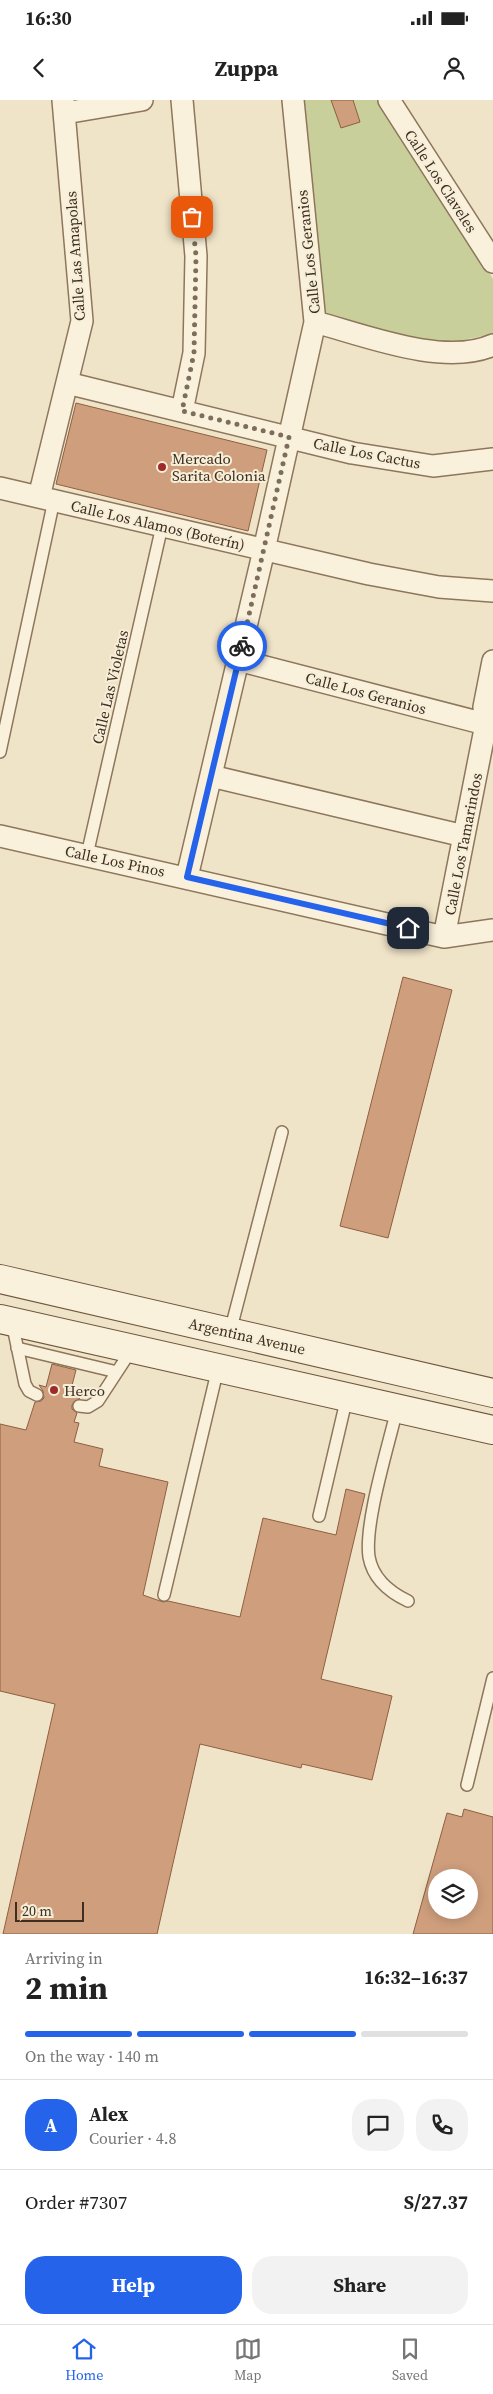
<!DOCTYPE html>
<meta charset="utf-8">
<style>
:root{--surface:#fff;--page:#f2f2f2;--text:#222;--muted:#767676;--line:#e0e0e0;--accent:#2563eb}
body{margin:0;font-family:"Source Serif 4",serif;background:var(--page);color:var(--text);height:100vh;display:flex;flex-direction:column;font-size:19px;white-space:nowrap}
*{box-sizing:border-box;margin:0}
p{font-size:16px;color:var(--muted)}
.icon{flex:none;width:28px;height:28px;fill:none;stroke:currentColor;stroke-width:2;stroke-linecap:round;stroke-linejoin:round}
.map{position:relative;height:1834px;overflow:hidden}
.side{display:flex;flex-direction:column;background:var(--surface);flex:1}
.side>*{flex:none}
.controls{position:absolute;left:428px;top:1769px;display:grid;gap:10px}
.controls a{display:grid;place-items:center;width:50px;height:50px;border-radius:50%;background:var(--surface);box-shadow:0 2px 12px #0003;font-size:25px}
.scale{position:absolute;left:15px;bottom:12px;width:69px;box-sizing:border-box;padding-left:5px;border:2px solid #3d2e20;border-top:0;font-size:14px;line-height:18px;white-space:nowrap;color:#3d2e20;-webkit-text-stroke:4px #f7eed8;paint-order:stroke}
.pin{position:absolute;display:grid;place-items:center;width:42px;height:42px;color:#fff;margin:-21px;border-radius:10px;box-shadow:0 2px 8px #0006}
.courier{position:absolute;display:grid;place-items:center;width:50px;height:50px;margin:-25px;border:4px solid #2563eb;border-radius:50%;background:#fff;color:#222;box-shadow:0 1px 6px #0007}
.headline em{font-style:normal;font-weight:700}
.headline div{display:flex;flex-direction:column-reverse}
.headline{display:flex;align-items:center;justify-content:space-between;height:85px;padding:0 25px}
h1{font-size:32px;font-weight:700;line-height:38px}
.bar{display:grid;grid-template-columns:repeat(4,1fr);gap:8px 5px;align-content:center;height:60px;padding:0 25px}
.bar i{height:6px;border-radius:4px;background:var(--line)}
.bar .active{background:var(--accent)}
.bar p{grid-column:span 4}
.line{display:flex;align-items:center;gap:12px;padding:0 25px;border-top:1px solid var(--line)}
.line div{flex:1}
.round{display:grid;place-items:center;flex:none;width:52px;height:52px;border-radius:20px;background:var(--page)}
.primary-button{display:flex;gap:10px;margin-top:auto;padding:10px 25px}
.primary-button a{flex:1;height:58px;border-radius:20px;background:var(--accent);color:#fff;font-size:20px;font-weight:700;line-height:58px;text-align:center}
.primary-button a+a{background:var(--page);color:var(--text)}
.status{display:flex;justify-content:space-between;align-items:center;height:35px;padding:0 25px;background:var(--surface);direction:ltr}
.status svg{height:14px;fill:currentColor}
header{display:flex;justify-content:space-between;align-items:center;height:65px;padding:0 25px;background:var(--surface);font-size:22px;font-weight:700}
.menu{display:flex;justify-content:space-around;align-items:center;height:70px;border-top:1px solid var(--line);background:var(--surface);font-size:14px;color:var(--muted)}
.menu a{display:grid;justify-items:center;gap:2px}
.menu .active{color:var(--accent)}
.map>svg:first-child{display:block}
.green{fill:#c9cf9b}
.building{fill:#cf9f7d;stroke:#8d5f41;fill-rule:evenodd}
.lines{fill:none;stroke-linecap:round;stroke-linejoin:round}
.service-casing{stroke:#8d765c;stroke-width:14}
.minor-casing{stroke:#8d765c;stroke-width:24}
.secondary-casing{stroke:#6f573f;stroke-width:30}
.service{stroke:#faf1dc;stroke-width:11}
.minor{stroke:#faf1dc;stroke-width:21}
.secondary{stroke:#faf1dc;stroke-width:28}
.done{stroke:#7c6e5b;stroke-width:5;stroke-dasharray:0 9}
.route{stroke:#2563eb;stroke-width:6}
.poi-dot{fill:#9e2a2b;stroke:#f7eed8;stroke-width:2}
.labels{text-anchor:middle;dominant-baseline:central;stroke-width:4;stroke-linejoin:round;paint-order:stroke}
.street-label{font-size:15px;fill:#3d2e20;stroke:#f7eed8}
.poi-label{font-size:15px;fill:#3d2e20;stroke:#f7eed8;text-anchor:start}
</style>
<div class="status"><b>16:30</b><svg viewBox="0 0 49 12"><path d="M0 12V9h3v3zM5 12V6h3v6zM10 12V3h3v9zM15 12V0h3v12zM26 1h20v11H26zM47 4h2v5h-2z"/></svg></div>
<header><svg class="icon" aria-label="back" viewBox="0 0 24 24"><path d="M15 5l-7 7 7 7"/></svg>Zuppa<svg class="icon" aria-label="person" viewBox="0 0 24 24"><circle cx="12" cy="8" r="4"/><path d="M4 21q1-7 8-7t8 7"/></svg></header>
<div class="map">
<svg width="493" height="1834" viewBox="0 0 493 1834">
<rect width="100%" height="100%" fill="#f0e4c8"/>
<path class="green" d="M 304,0 L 380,0 L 493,179 L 493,234 L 442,244 L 382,232 L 326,215 Z"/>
<path class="building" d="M 331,0 L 353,0 L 360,22 L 341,28 Z
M 76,303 L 267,350 L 248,431 L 56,384 Z
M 403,877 L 452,890 L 388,1138 L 340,1126 Z
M 52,1264 L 76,1270 L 70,1293 L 81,1297 L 72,1305 L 72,1309 L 77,1313 L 74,1322 L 79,1323 L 74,1342 L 103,1349 L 99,1366 L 168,1382 L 143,1495 L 163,1502 L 168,1501 L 240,1517 L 263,1418 L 336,1435 L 346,1389 L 365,1394 L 321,1579 L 392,1596 L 372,1680 L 302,1664 L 301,1668 L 200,1644 L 157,1834 L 3,1834 L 55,1604 L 0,1591 L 0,1324 L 26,1330 L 35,1302 L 41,1301 L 44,1298 L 43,1291 L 39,1285 L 46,1287 Z
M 464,1709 L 493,1717 L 493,1834 L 413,1834 L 447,1713 L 462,1717 ZM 436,1778 L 469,1778 L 469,1810 L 436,1810 Z"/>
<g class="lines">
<g class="service-casing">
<path id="service" d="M 0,652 L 54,400
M 87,755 L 162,426
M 12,1222 L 25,1284 L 29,1291 L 37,1295
M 230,1232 L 282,1032
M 17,1248 L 117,1272
M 79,1306 L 88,1307 L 98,1301 L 132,1249
M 397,1309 C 389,1344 364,1423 369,1457 C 373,1479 389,1492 408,1501
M 319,1416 L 347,1297
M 164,1495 L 218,1268
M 467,1685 L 493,1578"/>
</g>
<g class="minor-casing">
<path id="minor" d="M 182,0 L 196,156 L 194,253 L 182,311
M 389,0 L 493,162
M 65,13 L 142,0
M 315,222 C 364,235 444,267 493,245
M 67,283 L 352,353 L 433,366 L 493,359
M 0,388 L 369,474 L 439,487 L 493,491
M 39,397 L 82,221 L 63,0
M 238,560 L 493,626
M 211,676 L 464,736
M 0,736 L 444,837 L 493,830
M 187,777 L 264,450 L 315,222 L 293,0
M 444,837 L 486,624 L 484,607 L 493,561"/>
</g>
<g class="secondary-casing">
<path id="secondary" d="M 0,1179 L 493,1293
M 0,1219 L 493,1330"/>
</g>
<use href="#service" class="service"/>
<use href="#minor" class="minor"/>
<use href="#secondary" class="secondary"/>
</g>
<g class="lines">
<path class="done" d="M 192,117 L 196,156 L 194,253 L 182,311 L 289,337 L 242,546"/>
<path class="route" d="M 242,546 L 187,777 L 408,828"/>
</g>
<g class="poi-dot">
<circle cx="162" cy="367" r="5"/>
<circle cx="54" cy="1290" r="5"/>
</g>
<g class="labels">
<g class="street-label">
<text transform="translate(441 81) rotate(57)">Calle Los Claveles</text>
<text transform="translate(308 152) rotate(-96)">Calle Los Geranios</text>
<text transform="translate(75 156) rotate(-94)">Calle Las Amapolas</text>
<text transform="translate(367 353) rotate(11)">Calle Los Cactus</text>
<text transform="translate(158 425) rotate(13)">Calle Los Alamos (Boterín)</text>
<text transform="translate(110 587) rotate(-77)">Calle Las Violetas</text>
<text transform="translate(366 593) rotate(15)">Calle Los Geranios</text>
<text transform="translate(463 744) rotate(-79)">Calle Los Tamarindos</text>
<text transform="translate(115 761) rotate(12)">Calle Los Pinos</text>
<text transform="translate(247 1236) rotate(13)">Argentina Avenue</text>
</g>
<g class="poi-label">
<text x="172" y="358">Mercado<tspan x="172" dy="17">Sarita Colonia</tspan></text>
<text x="64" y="1290">Herco</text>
</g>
</g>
</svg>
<div class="controls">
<a><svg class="icon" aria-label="layers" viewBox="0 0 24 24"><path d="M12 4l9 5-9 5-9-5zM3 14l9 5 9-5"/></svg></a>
</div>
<div class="scale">20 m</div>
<div class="pin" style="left:192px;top:117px;background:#ea580c"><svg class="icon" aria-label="bag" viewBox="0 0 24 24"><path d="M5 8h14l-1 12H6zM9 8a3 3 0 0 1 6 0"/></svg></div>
<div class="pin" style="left:408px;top:828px;background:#1f2937"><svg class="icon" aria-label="home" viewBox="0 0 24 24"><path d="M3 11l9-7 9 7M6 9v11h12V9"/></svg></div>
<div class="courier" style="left:242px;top:546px"><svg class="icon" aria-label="bike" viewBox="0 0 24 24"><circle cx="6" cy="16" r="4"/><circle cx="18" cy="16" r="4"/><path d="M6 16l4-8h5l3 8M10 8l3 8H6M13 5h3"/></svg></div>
</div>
<section class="side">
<div class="headline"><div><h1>2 min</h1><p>Arriving in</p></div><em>16:32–16:37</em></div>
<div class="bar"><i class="active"></i><i class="active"></i><i class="active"></i><i></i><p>On the way · 140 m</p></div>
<div class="line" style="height:90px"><b class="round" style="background:var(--accent);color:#fff">A</b><div><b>Alex</b><p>Courier · 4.8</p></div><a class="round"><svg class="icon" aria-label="chat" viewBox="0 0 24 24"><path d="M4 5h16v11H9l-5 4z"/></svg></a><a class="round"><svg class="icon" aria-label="phone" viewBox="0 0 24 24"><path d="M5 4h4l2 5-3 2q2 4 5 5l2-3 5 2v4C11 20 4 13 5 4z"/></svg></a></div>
<div class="line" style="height:65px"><div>Order #7307</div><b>S/27.37</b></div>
<div class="primary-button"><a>Help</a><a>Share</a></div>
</section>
<nav class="menu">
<a class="active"><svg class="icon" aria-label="home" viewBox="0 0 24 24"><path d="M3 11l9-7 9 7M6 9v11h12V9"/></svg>Home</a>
<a><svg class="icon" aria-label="map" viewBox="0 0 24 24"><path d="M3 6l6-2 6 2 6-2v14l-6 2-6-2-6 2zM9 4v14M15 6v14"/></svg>Map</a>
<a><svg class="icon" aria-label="saved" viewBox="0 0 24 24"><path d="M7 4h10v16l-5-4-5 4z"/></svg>Saved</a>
</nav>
